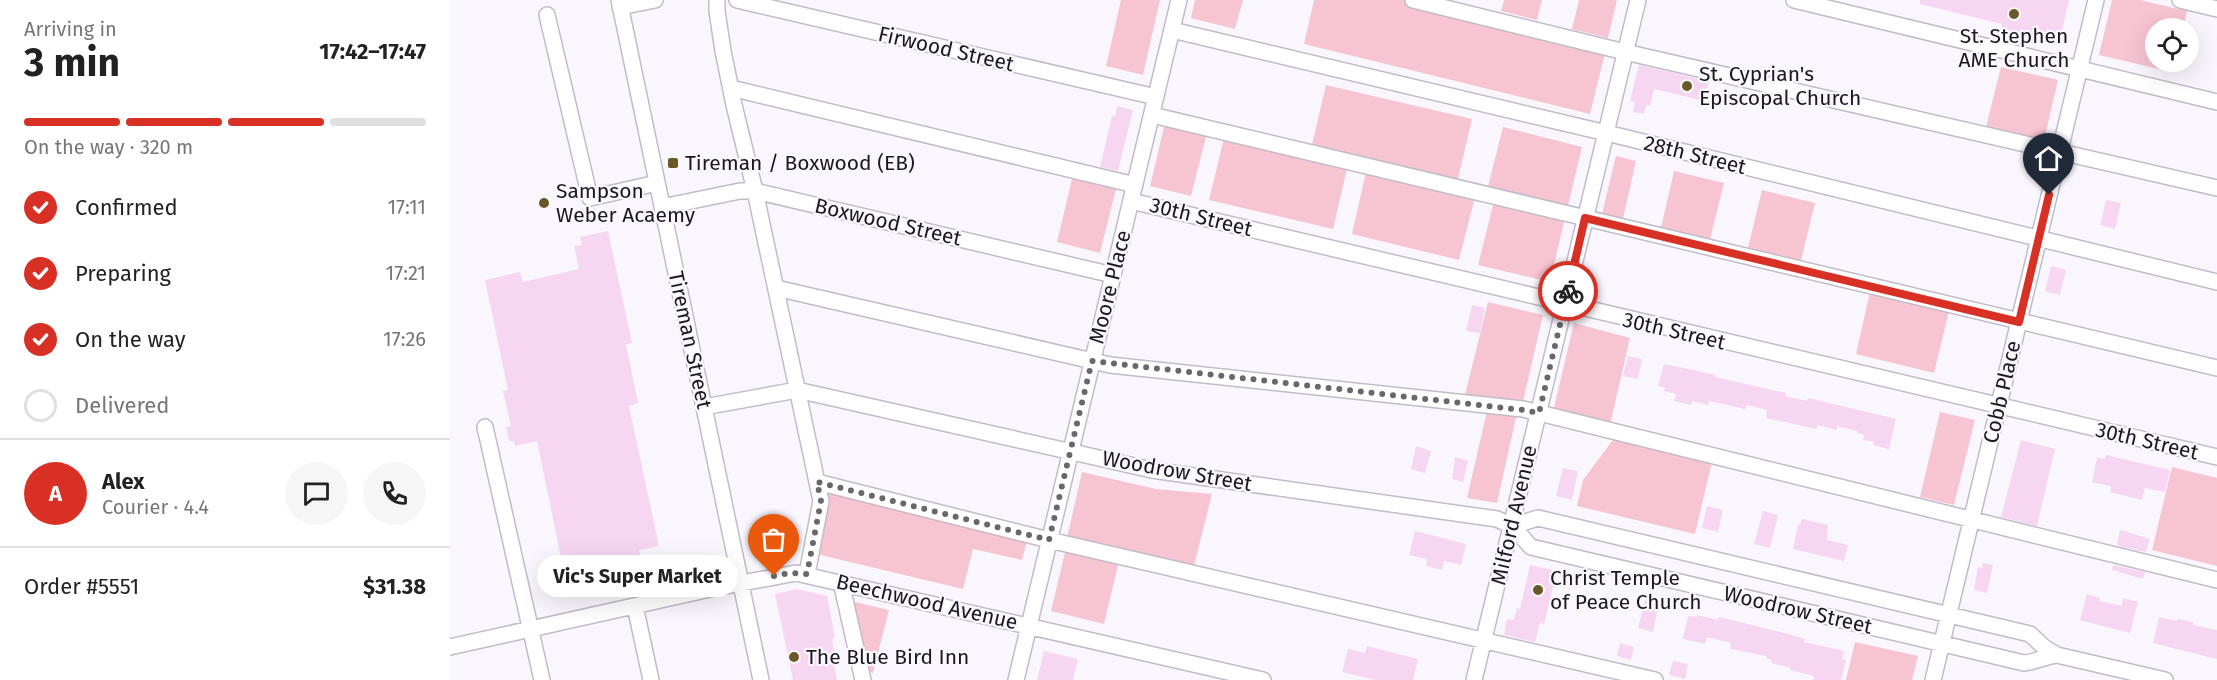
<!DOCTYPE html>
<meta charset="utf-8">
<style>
:root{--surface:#fff;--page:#f6f6f6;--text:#222;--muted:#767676;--line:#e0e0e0;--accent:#d93025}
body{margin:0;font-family:"Fira Sans",sans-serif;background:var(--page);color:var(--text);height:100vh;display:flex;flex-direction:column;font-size:22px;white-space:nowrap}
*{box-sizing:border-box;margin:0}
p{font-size:20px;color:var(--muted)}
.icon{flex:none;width:33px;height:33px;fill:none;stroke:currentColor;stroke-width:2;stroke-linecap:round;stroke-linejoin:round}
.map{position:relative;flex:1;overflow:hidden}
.drawer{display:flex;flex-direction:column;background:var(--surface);width:450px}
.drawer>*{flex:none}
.controls{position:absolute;left:1695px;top:18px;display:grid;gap:12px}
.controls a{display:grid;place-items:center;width:54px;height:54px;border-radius:50%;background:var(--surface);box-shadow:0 6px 24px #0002;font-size:30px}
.pin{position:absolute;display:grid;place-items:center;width:51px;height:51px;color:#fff;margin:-62px -26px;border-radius:50% 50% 50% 0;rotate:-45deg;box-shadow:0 0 6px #0007}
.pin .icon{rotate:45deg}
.courier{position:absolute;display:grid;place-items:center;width:60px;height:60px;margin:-30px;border:4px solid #d93025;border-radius:50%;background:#fff;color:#222;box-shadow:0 2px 8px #0007}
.bubble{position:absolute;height:42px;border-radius:21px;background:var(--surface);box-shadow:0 6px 24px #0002;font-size:20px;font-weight:700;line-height:42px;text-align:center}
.overview em{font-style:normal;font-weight:700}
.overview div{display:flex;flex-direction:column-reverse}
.overview{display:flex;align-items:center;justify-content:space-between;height:102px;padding:0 24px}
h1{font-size:39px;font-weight:700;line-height:45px}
.bar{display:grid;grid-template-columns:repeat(4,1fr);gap:9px 6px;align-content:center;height:72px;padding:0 24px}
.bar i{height:8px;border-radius:4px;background:var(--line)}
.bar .current{background:var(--accent)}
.bar p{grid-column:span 4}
.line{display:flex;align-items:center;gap:15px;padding:0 24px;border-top:2px solid var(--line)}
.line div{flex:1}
.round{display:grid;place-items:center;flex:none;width:63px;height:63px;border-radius:32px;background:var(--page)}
ol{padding:0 24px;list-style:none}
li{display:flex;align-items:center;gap:18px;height:66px}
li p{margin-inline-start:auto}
li .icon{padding:6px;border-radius:50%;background:var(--accent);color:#fff;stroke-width:4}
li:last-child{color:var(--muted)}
li i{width:33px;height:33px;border:3px solid var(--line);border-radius:50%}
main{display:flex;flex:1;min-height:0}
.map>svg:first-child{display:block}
.green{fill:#f7c4d1}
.building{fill:#f6d6f1}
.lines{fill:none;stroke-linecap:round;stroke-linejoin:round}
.minor-casing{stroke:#c1bbcb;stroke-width:18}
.minor{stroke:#fff;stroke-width:15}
.done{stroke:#69676c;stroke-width:6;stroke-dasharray:0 10.8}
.route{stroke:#d93025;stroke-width:8}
.poi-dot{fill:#6a5927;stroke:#f9f7fd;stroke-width:2}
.labels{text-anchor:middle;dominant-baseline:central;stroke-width:4.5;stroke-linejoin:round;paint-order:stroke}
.poi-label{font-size:21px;fill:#1b191e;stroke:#f9f7fd;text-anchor:start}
.street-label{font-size:21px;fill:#1b191e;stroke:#f9f7fd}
</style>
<main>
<section class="drawer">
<div class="overview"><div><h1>3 min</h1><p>Arriving in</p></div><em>17:42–17:47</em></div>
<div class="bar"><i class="current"></i><i class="current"></i><i class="current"></i><i></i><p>On the way · 320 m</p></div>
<ol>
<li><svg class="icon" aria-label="check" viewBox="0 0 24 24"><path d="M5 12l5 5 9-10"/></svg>Confirmed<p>17:11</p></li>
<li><svg class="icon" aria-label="check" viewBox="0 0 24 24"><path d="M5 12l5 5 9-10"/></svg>Preparing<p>17:21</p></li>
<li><svg class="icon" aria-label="check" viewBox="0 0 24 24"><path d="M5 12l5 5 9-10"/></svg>On the way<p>17:26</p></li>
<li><i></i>Delivered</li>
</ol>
<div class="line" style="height:108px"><b class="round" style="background:var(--accent);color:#fff">A</b><div><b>Alex</b><p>Courier · 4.4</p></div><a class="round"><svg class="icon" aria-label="chat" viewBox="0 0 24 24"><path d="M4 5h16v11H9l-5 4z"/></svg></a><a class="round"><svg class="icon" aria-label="phone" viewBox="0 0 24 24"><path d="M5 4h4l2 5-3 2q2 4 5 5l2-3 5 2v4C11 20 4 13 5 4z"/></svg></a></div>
<div class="line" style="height:78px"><div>Order #5551</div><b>$31.38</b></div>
</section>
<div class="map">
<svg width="1767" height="680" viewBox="0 0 1767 680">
<rect width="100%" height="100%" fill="#f9f7fd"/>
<path class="green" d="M 671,0 L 710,0 L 693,75 L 656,66 Z
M 745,0 L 793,0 L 785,29 L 741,18 Z
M 864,0 L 954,0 L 1156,49 L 1140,114 L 854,44 Z
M 1054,0 L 1092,0 L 1087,20 L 1051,11 Z
M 1129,0 L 1167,0 L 1158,38 L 1122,29 Z
M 1662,0 L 1690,0 L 1737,11 L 1733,28 L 1706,28 L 1706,62 L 1725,62 L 1722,72 L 1649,55 Z
M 1551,67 L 1608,80 L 1593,145 L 1535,131 Z
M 876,85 L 1022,119 L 1007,183 L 861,149 Z
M 715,123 L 757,133 L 741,196 L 700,186 Z
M 1053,127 L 1132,147 L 1117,210 L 1037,190 Z
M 774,138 L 897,169 L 883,229 L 759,200 Z
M 1166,156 L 1186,161 L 1172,223 L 1151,218 Z
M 1224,171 L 1274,183 L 1259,244 L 1210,232 Z
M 916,172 L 1025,197 L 1009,260 L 902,234 Z
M 622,179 L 666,189 L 650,253 L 607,242 Z
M 1312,190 L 1365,203 L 1350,265 L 1297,252 Z
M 1044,201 L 1115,218 L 1100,282 L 1028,265 Z
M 1420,292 L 1499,311 L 1484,373 L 1406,354 Z
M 1038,302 L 1093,315 L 1072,406 L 1014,399 Z
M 1124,323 L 1180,338 L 1160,425 L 1103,412 Z
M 1037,411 L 1067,413 L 1047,503 L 1017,498 Z
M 1490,412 L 1525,420 L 1504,505 L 1470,497 Z
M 1163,440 L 1262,462 L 1245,534 L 1127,506 L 1133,480 Z
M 1722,467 L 1767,478 L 1767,566 L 1702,550 Z
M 632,472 L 706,489 L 762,494 L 744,566 L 617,538 Z
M 377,490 L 578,538 L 572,560 L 523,549 L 513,589 L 362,553 Z
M 616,548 L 669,561 L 654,624 L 601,611 Z
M 400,601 L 439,610 L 423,673 L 415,670 Z
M 1405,642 L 1468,656 L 1462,680 L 1396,680 Z"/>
<path class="building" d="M 1470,0 L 1619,0 L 1611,35 L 1605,33 L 1603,39 L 1551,29 L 1552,24 L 1470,4 Z
M 1189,65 L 1259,81 L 1254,101 L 1204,89 L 1200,106 L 1196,105 L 1194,114 L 1183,112 L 1185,102 L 1180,101 Z
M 667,106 L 683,110 L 668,171 L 650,167 L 662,116 L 665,116 Z
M 1656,200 L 1671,203 L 1665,229 L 1650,225 Z
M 158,231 L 182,343 L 176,344 L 188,403 L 179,406 L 209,546 L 189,550 L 193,569 L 187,570 L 187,574 L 145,583 L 140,561 L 113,567 L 87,441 L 65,446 L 64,441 L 59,441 L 56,427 L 61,426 L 53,391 L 58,390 L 35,280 L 70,272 L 73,282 L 129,269 L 124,246 L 132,245 L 130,237 Z
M 1601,266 L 1616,270 L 1610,295 L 1595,291 Z
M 1022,305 L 1035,308 L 1030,333 L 1016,331 Z
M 1178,356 L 1192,359 L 1188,379 L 1173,376 Z
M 1214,364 L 1248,371 L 1266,375 L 1265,377 L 1336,393 L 1335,396 L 1357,401 L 1358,398 L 1446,419 L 1439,449 L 1423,445 L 1424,442 L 1413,440 L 1414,435 L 1407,433 L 1407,431 L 1387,426 L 1387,430 L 1368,425 L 1366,429 L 1361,428 L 1340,423 L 1316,418 L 1317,410 L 1297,405 L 1295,409 L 1259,401 L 1258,405 L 1242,401 L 1241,405 L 1224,401 L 1226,394 L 1214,391 L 1215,388 L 1208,386 Z
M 1571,440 L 1605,449 L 1587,526 L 1551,517 Z
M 966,446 L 981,451 L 975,473 L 961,469 Z
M 1656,455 L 1720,470 L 1715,492 L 1695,488 L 1692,500 L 1660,492 L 1661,486 L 1642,482 L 1647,458 L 1655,459 Z
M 1005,457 L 1018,461 L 1013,482 L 1002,479 Z
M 1113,468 L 1128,471 L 1122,500 L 1106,496 Z
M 1257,506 L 1273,510 L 1268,532 L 1252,528 Z
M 1313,511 L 1328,515 L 1320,548 L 1304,544 Z
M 1352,519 L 1378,525 L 1377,540 L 1398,545 L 1394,561 L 1343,549 L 1348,524 L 1350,525 Z
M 1670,530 L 1700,539 L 1696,552 L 1668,546 L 1667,544 Z
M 965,531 L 1016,544 L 1011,565 L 994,561 L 992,570 L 976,566 L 977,559 L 959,555 Z
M 1533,563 L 1543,565 L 1537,593 L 1524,590 L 1528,567 L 1532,568 Z
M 1080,565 L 1107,571 L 1094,624 L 1090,623 L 1085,642 L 1054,635 L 1057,619 L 1064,620 L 1067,608 L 1070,609 Z
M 1663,565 L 1695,572 L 1693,579 L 1662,570 Z
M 347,589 L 377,596 L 385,638 L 382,639 L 384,652 L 382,653 L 387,680 L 343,680 L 325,594 Z
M 1637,594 L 1650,598 L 1649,601 L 1672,606 L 1673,598 L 1688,602 L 1680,633 L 1630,620 Z
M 1195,600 L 1209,603 L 1203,632 L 1188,628 Z
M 1247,615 L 1268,620 L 1269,617 L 1338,634 L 1355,639 L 1354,642 L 1394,651 L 1392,659 L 1396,660 L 1391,680 L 1363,680 L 1364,676 L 1340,670 L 1341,668 L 1321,663 L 1322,660 L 1316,658 L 1316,656 L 1280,649 L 1281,643 L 1257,637 L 1255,644 L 1233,639 L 1238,616 L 1246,617 Z
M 1709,617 L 1727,621 L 1728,619 L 1743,622 L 1743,625 L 1767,630 L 1767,659 L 1703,643 Z
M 1170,643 L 1184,647 L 1181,660 L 1167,656 Z
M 917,646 L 968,659 L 963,680 L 926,680 L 892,672 L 898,649 L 915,653 Z
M 594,651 L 628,659 L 623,680 L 587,680 Z
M 1223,661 L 1238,664 L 1235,679 L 1219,675 Z"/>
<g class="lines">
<g class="minor-casing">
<path id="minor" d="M 169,0 L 311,680
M 267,0 L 267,11 L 273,51 L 284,105 L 305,191 L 371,501 L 357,574
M 287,0 L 706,97
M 963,0 L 1175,52 L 1767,188
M 1344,0 L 1767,102
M 1730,0 L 1767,9
M 170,7 L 205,0
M 97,15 L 140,198 L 207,183
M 722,30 L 1169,136 L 1767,282
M 281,88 L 685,185
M 702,115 L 1767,368
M 681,201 C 1042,289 1405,371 1767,457
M 212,207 L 290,191 L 305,191 L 663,275
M 326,288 L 660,365 L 1073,409 L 1767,580
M 254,407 L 347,390 L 702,470 L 1047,519 L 1062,526 L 1081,547 L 1574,663 C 1586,662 1595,656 1607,655 L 1715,680
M 35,427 L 92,680
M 367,482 L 599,540 L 1205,680
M 1062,526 L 1088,518 L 1580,634 L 1595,648 L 1607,655
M 391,582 L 413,680
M 185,606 L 201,680
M 0,647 L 260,589 L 346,573 L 813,680
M 566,680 L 729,0
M 1024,680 L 1188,0
M 1483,680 L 1646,0"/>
</g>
<use href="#minor" class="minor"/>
</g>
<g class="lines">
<path class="done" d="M 324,576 L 340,573 L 357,574 L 371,501 L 367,482 L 599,540 L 642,361 L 1073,410 L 1089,413 L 1118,291"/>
<path class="route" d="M 1118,291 L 1135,218 L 1569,322 L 1599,195"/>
</g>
<g class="poi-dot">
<circle cx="1564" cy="14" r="6"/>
<circle cx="1237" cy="86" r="6"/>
<rect x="217" y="157" width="12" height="12" rx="3"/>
<circle cx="94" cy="203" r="6"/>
<circle cx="1088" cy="590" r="6"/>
<circle cx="344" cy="657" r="6"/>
</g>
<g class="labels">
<g class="poi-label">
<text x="1564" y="36" text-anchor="middle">St. Stephen<tspan x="1564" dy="24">AME Church</tspan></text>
<text x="1249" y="74">St. Cyprian's<tspan x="1249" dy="24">Episcopal Church</tspan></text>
<text x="235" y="163">Tireman / Boxwood (EB)</text>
<text x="106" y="191">Sampson<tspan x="106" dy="24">Weber Acaemy</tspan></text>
<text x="1100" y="578">Christ Temple<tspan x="1100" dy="24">of Peace Church</tspan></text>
<text x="356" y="657">The Blue Bird Inn</text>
</g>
<g class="street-label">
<text transform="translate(496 49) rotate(13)">Firwood Street</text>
<text transform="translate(1245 155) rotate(14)">28th Street</text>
<text transform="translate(751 217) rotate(14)">30th Street</text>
<text transform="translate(438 222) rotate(13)">Boxwood Street</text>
<text transform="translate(660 287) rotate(-76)">Moore Place</text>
<text transform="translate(1224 331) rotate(13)">30th Street</text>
<text transform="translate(240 340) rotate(78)">Tireman Street</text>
<text transform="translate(1552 392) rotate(-77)">Cobb Place</text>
<text transform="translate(1697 441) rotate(13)">30th Street</text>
<text transform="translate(727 471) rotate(10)">Woodrow Street</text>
<text transform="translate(1064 515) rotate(-77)">Milford Avenue</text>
<text transform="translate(477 602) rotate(13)">Beechwood Avenue</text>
<text transform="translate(1348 610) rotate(13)">Woodrow Street</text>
</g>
</g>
</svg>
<div class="controls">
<a><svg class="icon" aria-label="locate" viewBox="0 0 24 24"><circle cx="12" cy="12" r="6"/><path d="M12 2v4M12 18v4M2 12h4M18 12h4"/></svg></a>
</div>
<div class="pin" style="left:324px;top:576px;background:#ea580c"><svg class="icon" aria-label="bag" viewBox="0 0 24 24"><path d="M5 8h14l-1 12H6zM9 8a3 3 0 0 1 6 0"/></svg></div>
<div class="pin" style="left:1599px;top:195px;background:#1f2937"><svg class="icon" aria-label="home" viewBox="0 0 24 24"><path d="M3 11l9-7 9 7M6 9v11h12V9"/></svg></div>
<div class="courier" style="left:1118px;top:291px"><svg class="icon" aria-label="bike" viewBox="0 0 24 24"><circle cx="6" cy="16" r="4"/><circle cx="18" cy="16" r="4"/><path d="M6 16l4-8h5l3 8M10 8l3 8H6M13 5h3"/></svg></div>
<div class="bubble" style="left:87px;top:555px;width:201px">Vic's Super Market</div>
</div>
</main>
